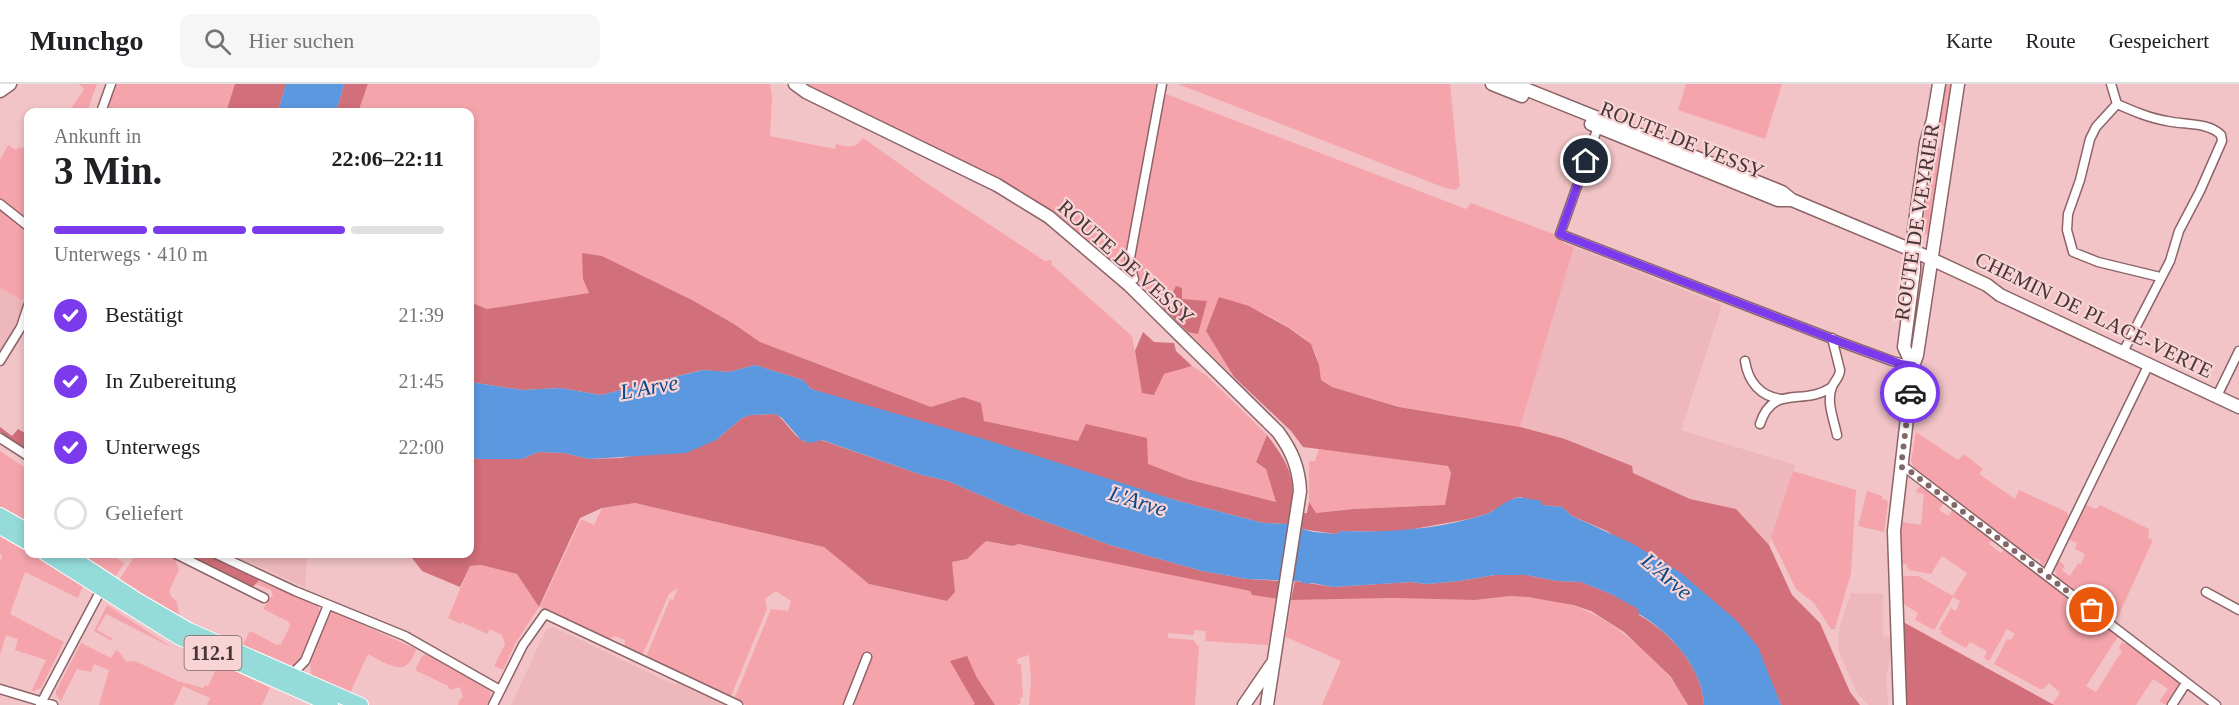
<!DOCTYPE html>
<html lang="de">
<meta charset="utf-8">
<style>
:root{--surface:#fff;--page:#f6f6f6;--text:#202124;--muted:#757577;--line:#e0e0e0;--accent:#7c3aed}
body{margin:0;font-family:"Times New Roman",serif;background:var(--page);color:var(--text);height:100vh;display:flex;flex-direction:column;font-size:22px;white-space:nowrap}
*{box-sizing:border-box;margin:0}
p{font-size:20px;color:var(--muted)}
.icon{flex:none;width:33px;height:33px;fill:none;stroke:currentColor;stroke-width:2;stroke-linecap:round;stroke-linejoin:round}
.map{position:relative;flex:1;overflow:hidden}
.sheet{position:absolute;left:24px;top:24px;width:450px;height:450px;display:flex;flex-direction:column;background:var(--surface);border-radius:12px;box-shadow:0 3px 9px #0003}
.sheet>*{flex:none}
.pin{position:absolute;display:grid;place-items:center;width:51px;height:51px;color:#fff;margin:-26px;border:3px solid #fff;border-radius:50%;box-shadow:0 2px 6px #0007}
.courier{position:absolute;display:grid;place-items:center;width:60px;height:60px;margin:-30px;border:4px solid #7c3aed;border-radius:50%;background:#fff;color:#222;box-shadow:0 2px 8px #0007}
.overview em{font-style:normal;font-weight:800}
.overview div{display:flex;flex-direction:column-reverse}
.overview{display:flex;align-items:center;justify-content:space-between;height:102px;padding:0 30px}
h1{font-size:39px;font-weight:800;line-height:45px}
.bar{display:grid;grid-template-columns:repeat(4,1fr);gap:9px 6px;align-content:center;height:72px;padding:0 30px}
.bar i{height:8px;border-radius:4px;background:var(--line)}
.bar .current{background:var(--accent)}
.bar p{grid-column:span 4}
ol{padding:0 30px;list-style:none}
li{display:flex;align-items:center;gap:18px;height:66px}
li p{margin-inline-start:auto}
li .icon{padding:6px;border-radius:50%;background:var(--accent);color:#fff;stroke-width:4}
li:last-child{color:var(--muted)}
li i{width:33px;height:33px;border:3px solid var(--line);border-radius:50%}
header{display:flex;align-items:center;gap:36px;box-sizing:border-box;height:84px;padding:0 30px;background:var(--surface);border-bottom:2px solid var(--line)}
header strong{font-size:28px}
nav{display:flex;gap:33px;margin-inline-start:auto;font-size:21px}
.search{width:420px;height:54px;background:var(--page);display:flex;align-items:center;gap:15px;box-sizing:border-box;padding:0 21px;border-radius:12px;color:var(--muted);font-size:22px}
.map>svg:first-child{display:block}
.built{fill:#edb7bb}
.green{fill:#f5a4ab}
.forest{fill:#d16f7a}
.water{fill:#5c98df}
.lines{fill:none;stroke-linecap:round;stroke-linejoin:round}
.street-casing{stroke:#8c6467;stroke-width:11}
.secondary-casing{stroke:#8c6467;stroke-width:15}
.primary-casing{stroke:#fff;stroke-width:16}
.street{stroke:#fff;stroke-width:8}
.secondary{stroke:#fff;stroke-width:12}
.primary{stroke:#94dbda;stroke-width:14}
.done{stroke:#846869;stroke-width:6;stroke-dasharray:0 10.8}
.route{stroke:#7c3aed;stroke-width:8}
.labels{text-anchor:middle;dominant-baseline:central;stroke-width:4.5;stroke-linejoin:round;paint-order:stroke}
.shield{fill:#f9d4d6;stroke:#7d6567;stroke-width:1.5}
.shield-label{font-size:20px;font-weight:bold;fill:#483637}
.street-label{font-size:21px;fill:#483637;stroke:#f9d4d6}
.water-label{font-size:22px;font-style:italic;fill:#094a8a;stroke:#f9d4d6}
</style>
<header>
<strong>Munchgo</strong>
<div class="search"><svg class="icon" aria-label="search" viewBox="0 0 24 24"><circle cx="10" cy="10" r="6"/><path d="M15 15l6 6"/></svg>Hier suchen</div>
<nav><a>Karte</a><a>Route</a><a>Gespeichert</a></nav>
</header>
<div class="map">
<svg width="2239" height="621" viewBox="0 0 2239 621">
<rect width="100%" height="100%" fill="#f2c4c7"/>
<path class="built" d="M 1574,163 L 1722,221 L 1681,346 L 1795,381 L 1769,461 L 1736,425 L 1690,415 L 1633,389 L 1632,382 L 1565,355 L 1520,343 Z
M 0,204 L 27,219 L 0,269 Z
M 230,470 L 312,470 L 307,475 L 305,503 Z
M 1851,509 L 1883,510 L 1883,552 L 1890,554 L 1890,578 L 1886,590 L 1888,621 L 1869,621 L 1858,611 L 1840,571 L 1838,559 L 1840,542 Z
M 553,543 L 675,601 L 678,597 L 729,621 L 511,621 L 546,546 Z"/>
<path class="green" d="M 79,0 L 97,0 L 87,28 L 69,28 L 84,5 Z
M 114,0 L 235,0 L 226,28 L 103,28 Z
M 368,0 L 770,0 L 772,14 L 770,52 L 835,65 L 836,60 C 849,63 855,65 863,54 L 928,100 L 1045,177 L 1051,176 L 1052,181 L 1132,252 L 1142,308 L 1164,290 L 1192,282 L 1207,292 L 1267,351 L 1256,377 L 1266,385 L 1276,418 L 1187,395 L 1078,357 L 984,337 L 981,319 L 963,313 L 931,323 L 760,258 L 734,240 L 692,216 L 602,172 L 583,195 L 589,209 L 487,225 L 470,218 L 470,28 L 358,28 Z
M 801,0 L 1156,0 L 1126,180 L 1131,196 L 1083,154 L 923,60 L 924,57 L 896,44 L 894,47 Z
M 1178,0 L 1450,0 L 1460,102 L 1455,106 L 1445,104 Z
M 1686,0 L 1782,0 L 1765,55 L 1678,26 Z
M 1945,0 L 1953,0 L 1947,41 L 1944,43 L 1939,40 Z
M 1166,10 L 1466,125 L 1471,119 L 1559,152 L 1562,158 L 1574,163 L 1520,343 L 1400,323 L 1332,303 L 1321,296 C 1319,285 1318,269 1310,260 C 1299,246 1266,231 1249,222 L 1206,247 L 1234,293 L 1149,210 C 1145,199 1136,194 1133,182 L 1161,22 Z
M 8,61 L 16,66 L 17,64 L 28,63 L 28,138 L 0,116 L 0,76 Z
M 1937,62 L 1940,64 L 1940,69 L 1931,129 L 1932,147 L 1926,151 L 1923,145 L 1932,68 L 1934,63 Z
M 0,123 L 28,145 L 28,214 L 27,219 L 0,204 Z
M 1916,348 L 1958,376 L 1964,370 L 1983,385 L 1979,390 L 2015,415 L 2019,406 L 2067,428 L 2069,437 L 2048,480 L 2041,482 L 2040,476 L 2024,469 L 1915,386 L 1911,377 Z
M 1319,365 L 1448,382 L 1451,389 L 1445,421 L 1354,425 L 1315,429 L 1309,418 L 1309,377 L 1315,377 Z
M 0,367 L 24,383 L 28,378 L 28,439 L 0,423 Z
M 1793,387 L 1856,406 L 1851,489 L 1835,545 L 1831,545 L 1814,519 L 1796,505 L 1771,454 Z
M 1922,401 L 1944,418 L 1939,426 L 1948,432 L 1954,424 L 1993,454 L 1989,460 L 2001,469 L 2005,464 L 2119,551 L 2086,602 L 2096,608 L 2122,567 L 2119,564 L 2122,558 L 2125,560 L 2127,557 L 2180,597 L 2180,602 L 2167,621 L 2159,618 L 2168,605 L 2153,595 L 2136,621 L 1906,621 L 1903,538 L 2052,620 L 2060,609 L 2049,599 L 2043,605 L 2040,605 L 1994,580 L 2007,555 L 2011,556 L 2015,550 L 2007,545 L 1989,577 L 1984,574 L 1987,567 L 1970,558 L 1966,564 L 1941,550 L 1942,547 L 1939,545 L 1951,524 L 1956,527 L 1960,517 L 1953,513 L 1934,546 L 1915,536 L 1918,529 L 1902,519 L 1901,492 L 1918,492 L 1953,512 L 1967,489 L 1942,472 L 1931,490 L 1909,486 L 1906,480 L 1900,480 L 1902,438 L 1921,441 L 1924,410 L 1917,409 L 1916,406 Z
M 1867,407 L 1882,412 L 1882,415 L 1887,416 L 1888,420 L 1884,448 L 1858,442 Z
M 635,419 L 824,463 L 869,500 L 947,517 L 955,508 L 951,478 L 967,475 L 986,457 L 1013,462 L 1017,460 L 1250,507 L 1252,511 L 1278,515 L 1268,561 L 1205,557 L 1206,547 L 1194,546 L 1194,551 L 1168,549 L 1168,554 L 1193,556 L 1199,563 L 1195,621 L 1029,621 L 1031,596 L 1029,571 L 1017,575 L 1018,580 L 1021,580 L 1023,613 L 1020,614 L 1021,619 L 1017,621 L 855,621 L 853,614 L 845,621 L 746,621 L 736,616 L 735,613 L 771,525 L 788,527 L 791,517 L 776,507 L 765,515 L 767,525 L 731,612 L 729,613 L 646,573 L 670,515 L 673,516 L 678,504 L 669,510 L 642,572 L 624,563 L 625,556 L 614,552 L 610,555 L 540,523 L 581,435 L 594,441 L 602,424 Z
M 2086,421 L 2096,425 L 2100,421 L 2149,445 L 2148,454 L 2153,456 L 2115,539 L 2057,494 L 2055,485 L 2059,476 L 2065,482 L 2062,486 L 2070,492 L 2078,479 L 2081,480 L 2085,470 L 2075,465 L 2077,459 L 2068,455 Z
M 0,451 L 83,502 L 78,514 L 25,488 L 10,530 L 64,558 L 41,604 L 31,608 L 46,576 L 15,566 L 18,555 L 6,551 L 0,571 L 0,479 L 2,471 L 0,470 Z
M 79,470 L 109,470 L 125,479 L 115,493 Z
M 136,470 L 168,470 L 174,473 L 179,486 L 169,507 L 171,512 L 177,518 L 180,534 L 119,496 Z
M 481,481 L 517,490 L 539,523 L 515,560 L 503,586 L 494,582 L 505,560 L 502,551 L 490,545 L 487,550 L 462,538 L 461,540 L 448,534 L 470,482 Z
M 260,495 L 318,520 L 320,530 L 298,580 L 287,582 L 242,562 L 250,547 L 277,561 L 281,560 L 290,542 L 289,538 L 263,525 L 270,514 L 273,512 L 271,506 L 255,500 Z
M 1510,512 C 1577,515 1607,531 1654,577 C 1667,590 1682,603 1688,621 L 1322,621 L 1341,577 L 1286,553 L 1291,516 L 1392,514 L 1475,516 Z
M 107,521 L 173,564 L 106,530 L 97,546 L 113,555 L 112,557 L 94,547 Z
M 332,527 L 416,565 C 407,596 388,580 368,570 L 350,609 L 316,595 L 311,591 C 307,571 324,545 332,527 Z
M 81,559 L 111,574 L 116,566 L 120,569 L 126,578 L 135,577 L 178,597 L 203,604 L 205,601 L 208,602 L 219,579 L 270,604 L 262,621 L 207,621 L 210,614 L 183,602 L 174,621 L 99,621 L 109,586 L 94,580 L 91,588 L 77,585 L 61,617 L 56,611 L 56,607 Z
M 426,570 L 487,605 L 491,609 L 487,621 L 458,621 L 459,616 L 463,614 L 460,603 L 450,606 L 448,602 L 415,586 L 422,572 Z"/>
<path class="forest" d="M 235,0 L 286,0 L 278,28 L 226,28 Z
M 344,0 L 368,0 L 358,28 L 336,28 Z
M 582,169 L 602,172 L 692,216 L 734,240 L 760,258 L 931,323 L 963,313 L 981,319 L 984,337 L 1078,357 L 1086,340 L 1147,354 L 1148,380 L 1187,395 L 1276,418 L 1266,385 L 1256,378 L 1267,351 C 1293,385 1297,398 1288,440 L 1263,439 L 1175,416 L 811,305 L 803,296 L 755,281 L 729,288 L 702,286 L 601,311 L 560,304 L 522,306 L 470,298 L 470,218 L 487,225 L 589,209 L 583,195 Z
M 1176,202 L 1182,204 L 1182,215 L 1207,217 L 1198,250 L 1188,248 L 1164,225 Z
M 1219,213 L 1249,222 L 1289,244 L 1311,260 L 1319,281 L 1321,296 L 1332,303 L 1399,323 L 1520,343 L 1565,355 L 1632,382 L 1633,389 L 1690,415 L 1736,425 L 1769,461 L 1792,511 L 1820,539 L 1850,608 L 1860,621 L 1781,621 L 1757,563 L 1725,527 L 1607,447 L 1572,432 L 1562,423 L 1542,421 L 1521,413 L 1515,414 L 1487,430 L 1469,435 L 1397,448 L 1342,447 L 1336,450 L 1301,445 L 1304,429 L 1307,429 L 1309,418 L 1316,429 L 1354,425 L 1445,421 L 1451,389 L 1448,382 L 1303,363 L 1291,347 L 1234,293 L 1206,247 Z
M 1143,248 L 1154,258 L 1174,259 L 1176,267 L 1192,282 L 1164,290 L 1154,311 L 1142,309 L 1135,267 Z
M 775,330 C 787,336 796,360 811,358 C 815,358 818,356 821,356 L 922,391 L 948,397 L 1022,429 L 1110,461 L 1202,487 L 1247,495 L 1280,497 L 1278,515 L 1252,511 L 1250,507 L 1018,460 L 1013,462 L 986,457 L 967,475 L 952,478 L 955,508 L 947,517 L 869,500 L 824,463 L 635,419 L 602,424 L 580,434 L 539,523 L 517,490 L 481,481 L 470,482 L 460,503 L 422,487 L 409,470 L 470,470 L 470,373 L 479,375 L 522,375 L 538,368 L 564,369 L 589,375 L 621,374 L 716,356 L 742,334 L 751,331 Z
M 0,343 L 12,352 L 18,345 L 28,351 L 28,366 L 0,348 Z
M 184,470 L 208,470 L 260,495 L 252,504 Z
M 1495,491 L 1526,491 L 1557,497 L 1581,498 L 1611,510 L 1639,525 L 1639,531 C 1671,549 1702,583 1704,621 L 1688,621 L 1671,593 L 1624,548 L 1591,527 L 1573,521 L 1528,513 L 1510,512 L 1475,516 L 1392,514 L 1291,516 L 1295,497 L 1333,503 L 1411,498 L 1427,500 L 1459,497 Z
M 1903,538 L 2054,621 L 1906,621 Z
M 967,572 L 977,594 L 995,621 L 973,621 L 975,620 L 950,577 Z"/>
<path class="water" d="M 286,0 L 344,0 L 336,28 L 278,28 Z
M 755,281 L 803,296 L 811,305 L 987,356 L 1175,416 L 1263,439 L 1288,440 L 1301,445 L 1314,448 L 1336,450 L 1342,447 C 1389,449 1439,445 1484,431 C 1496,427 1505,416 1517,414 C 1525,412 1532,417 1540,416 L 1542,421 L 1562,423 L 1572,432 L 1633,460 L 1681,489 L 1737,537 L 1758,563 L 1781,621 L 1704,621 C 1702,583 1671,549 1639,530 L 1638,525 L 1611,510 L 1581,498 L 1557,497 L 1526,491 L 1495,491 L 1459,497 L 1427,500 L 1411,498 L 1333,503 L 1312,499 L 1306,500 L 1299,497 L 1247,495 L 1202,487 L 1110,461 L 1022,429 L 948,397 L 922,391 L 822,356 L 810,359 L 801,356 L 782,334 L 775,330 L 751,331 L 742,334 L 716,356 L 686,369 L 589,375 L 564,369 L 538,368 L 522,375 L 479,375 L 470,373 L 470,298 L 522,306 L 560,304 L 601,311 L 703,286 L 729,288 Z"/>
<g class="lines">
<g class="street-casing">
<path id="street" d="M 2111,0 L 2117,20 L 2096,43 L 2090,55 L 2080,96 L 2068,130 L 2067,146 L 2073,168 L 2098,178 L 2160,193
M 2117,20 C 2133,27 2149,34 2167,37 C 2184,41 2209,38 2221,51 L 2222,57 L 2200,107 L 2179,147 L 2170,177 L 2123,268
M 101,28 L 111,0
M 1598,43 L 1560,150 L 1843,259 L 1892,277 L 1913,282
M 0,120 L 28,142
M 1134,195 L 1129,179 L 1162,0
M 1832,254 L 1840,286 C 1840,293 1835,296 1832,303 C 1826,318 1834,336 1837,351
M 0,277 L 21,243 L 28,222
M 1745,277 C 1748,297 1760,313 1782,315
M 2217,312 L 2239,267
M 1760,340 C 1773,299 1803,323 1832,303
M 0,354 L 28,372
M 1901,383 L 1907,385 L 2216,621
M 176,470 L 264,514
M 216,470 L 295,507 L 405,552 L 500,606
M 2046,491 L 2149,280
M 2206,508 L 2239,526
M 286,589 L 296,586 L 305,577 L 328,521
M 0,605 L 53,621
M 40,621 L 101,506
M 493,621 L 523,561 L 545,530 L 738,621
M 848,621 L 867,573
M 2172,621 L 2186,599"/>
</g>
<g class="secondary-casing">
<path id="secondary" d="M 795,0 L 806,8 L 997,101 L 1049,133 L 1129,201 L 1278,348 C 1292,367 1299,384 1300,407 L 1267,621
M 1492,0 L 1522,12
M 1513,0 L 1782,108 L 1792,116 L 1914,167 L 1987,201 L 2000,211 L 2239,323
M 0,7 L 10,0
M 1591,40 L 1778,116 L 1792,116
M 1913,282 L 1904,263 L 1914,186 L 1914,146 L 1926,59 L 1933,36 L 1939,0
M 1244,621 L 1272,580
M 1900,621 L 1894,447 L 1913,282 L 1917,271 L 1958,0"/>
</g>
<g class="primary-casing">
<path id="primary" d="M 0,431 L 28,447
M 0,443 L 28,459
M 46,470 L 178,553 L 331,621
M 67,470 L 139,517 L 189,546 L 361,621"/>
</g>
<use href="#street" class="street"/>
<use href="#secondary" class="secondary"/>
<use href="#primary" class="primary"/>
</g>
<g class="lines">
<path class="done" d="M 1910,309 L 1901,383 L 1907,385 L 2092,526"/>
<path class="route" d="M 1586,77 L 1560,150 L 1843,259 L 1901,280 L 1913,282 L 1910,309"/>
</g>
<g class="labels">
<rect class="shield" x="184.5" y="552" width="57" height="34" rx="4.5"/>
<g class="shield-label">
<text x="213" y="569">112.1</text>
</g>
<g class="street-label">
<text transform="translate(1682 56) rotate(22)">ROUTE DE VESSY</text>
<text transform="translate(1917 138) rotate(-81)">ROUTE DE VEYRIER</text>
<text transform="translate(1126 178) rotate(42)">ROUTE DE VESSY</text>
<text transform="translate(2094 231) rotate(26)">CHEMIN DE PLACE-VERTE</text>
</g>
<g class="water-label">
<text transform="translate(649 303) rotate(-10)">L'Arve</text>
<text transform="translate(1138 417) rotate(17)">L'Arve</text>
<text transform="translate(1667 492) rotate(40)">L'Arve</text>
</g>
</g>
</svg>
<div class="pin" style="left:2092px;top:526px;background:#ea580c"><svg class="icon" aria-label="bag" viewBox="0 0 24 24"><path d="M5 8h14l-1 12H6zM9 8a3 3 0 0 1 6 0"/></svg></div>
<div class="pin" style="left:1586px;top:77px;background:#1f2937"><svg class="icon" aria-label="home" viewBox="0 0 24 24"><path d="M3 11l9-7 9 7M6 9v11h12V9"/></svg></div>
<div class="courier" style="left:1910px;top:309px"><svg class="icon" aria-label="car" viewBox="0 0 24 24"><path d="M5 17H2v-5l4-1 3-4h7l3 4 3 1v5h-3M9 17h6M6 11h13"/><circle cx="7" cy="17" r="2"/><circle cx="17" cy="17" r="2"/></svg></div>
<section class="sheet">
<div class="overview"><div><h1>3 Min.</h1><p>Ankunft in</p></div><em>22:06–22:11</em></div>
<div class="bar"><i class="current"></i><i class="current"></i><i class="current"></i><i></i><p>Unterwegs · 410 m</p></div>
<ol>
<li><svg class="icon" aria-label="check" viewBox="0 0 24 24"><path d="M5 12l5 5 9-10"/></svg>Bestätigt<p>21:39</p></li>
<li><svg class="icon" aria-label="check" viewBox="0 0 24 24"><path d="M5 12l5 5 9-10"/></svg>In Zubereitung<p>21:45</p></li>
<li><svg class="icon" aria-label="check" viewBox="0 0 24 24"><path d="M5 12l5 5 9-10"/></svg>Unterwegs<p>22:00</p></li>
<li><i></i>Geliefert</li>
</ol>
</section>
</div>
